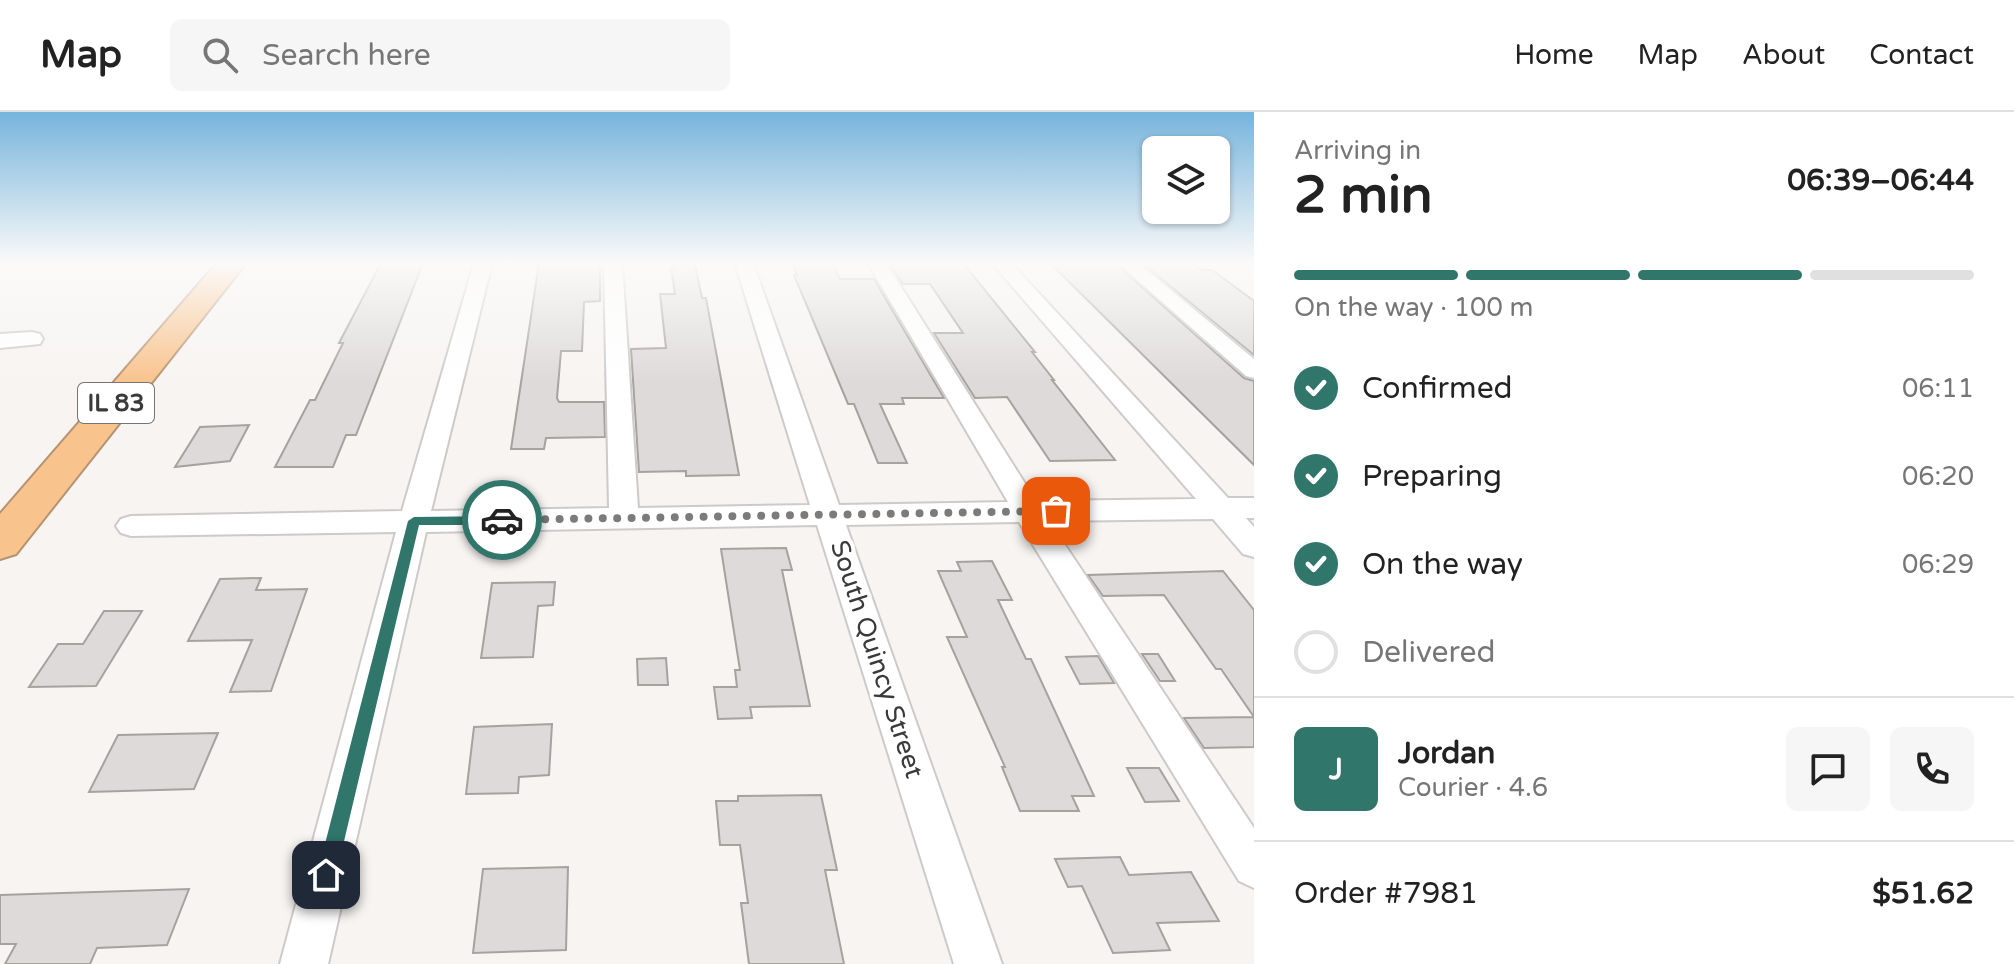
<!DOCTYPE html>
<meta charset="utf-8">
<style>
:root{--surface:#fff;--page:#f6f6f6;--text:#222;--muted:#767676;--line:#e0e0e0;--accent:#30766b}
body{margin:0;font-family:"Varela Round",sans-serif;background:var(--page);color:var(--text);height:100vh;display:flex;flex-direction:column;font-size:30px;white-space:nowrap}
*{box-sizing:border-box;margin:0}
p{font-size:26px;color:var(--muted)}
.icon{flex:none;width:44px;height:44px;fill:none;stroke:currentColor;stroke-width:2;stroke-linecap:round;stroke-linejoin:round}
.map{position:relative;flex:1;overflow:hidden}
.panel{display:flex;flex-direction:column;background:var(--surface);width:760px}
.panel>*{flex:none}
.tools{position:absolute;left:1142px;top:24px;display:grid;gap:16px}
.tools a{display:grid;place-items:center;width:88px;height:88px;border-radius:12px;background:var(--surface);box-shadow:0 2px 6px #0004;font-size:40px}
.pin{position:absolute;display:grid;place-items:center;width:68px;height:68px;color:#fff;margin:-34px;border-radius:16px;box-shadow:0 4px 12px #0006}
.courier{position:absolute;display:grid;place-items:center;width:80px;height:80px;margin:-40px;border:6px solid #30766b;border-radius:50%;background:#fff;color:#222;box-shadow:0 2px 10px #0007}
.headline em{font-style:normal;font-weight:700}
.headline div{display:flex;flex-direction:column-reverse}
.headline{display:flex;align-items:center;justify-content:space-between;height:136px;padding:0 40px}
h1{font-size:52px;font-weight:700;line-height:60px}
.bar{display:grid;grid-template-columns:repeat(4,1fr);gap:12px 8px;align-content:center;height:96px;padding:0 40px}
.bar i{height:10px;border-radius:6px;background:var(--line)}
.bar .current{background:var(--accent)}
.bar p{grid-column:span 4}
.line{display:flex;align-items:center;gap:20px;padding:0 40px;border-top:2px solid var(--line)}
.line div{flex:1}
.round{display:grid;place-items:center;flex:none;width:84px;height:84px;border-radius:12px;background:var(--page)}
ol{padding:0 40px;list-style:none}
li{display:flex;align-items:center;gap:24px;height:88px}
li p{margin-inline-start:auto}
li .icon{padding:8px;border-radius:50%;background:var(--accent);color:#fff;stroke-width:4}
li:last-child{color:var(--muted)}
li i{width:44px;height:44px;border:4px solid var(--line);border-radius:50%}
header{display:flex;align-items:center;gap:48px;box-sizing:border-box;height:112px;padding:0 40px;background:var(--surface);border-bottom:2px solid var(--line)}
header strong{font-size:38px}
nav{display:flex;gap:44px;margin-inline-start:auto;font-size:28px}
.search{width:560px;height:72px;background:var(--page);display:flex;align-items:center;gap:20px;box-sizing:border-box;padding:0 28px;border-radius:12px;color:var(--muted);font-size:30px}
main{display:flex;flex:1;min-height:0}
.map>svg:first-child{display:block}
.building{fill:#dddad9;stroke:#a5a2a0;stroke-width:2}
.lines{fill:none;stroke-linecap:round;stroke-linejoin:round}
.minor-casing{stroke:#cdcac9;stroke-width:4}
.highway-casing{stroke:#b69370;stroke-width:4}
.minor{fill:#fff;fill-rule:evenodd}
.highway{fill:#f9c38d;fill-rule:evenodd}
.route{fill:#30766b}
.done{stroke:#7d7b7a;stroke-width:8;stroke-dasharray:0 14.4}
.labels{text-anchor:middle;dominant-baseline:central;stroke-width:8;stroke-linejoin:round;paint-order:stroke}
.shield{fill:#fff;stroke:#767574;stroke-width:2}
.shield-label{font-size:24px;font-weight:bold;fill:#3b3a39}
.street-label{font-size:26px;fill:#3b3a39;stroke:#fff}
</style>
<header>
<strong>Map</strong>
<div class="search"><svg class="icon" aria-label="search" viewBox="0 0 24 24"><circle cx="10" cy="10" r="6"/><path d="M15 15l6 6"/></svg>Search here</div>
<nav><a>Home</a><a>Map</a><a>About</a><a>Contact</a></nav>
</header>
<main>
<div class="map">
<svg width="1254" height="852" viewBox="0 0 1254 852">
<rect width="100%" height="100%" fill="#f7f4f2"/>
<path class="building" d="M 381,151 L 423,151 L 356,323 L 346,323 L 333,355 L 275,355 L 310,288 L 315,288 L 343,231 L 339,231 Z
M 539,151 L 600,151 L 600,189 L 584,190 L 582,239 L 561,239 L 557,286 L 559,290 L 604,290 L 605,325 L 546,326 L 544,337 L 511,337 Z
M 792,151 L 832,151 L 840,167 L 874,167 L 944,286 L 902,286 L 904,292 L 880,292 L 907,351 L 878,351 L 854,292 L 848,292 L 794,163 L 797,163 Z
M 889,151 L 963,151 L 1035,240 L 1032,240 L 1054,268 L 1052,268 L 1115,348 L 1050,349 L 1007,285 L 975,286 L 934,221 L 963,221 L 930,172 L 903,172 Z
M 1115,151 L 1244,266 L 1254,269 L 1254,353 L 1052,153 Z
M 1142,151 L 1193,151 L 1202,158 L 1212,158 L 1254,189 L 1254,243 Z
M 695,153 L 702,186 L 706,186 L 739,363 L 686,364 L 686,359 L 639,360 L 631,237 L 666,236 L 660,182 L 675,182 L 671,154 Z
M 249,313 L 230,349 L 175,355 L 200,315 Z
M 786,436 L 792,458 L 782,458 L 810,594 L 750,595 L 752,606 L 718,607 L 714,575 L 737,575 L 735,558 L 740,558 L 721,437 Z
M 992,449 L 1012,488 L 998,488 L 1026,547 L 1031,547 L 1094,684 L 1072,684 L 1079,699 L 1020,699 L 1002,655 L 1005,655 L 947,525 L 967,525 L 938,459 L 961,459 L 957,450 Z
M 1223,459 L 1254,498 L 1254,605 L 1221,557 L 1216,557 L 1164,483 L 1103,484 L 1088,463 Z
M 261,466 L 256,478 L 307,477 L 271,579 L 230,580 L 252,528 L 188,529 L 220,467 Z
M 555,470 L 553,493 L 538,494 L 533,545 L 481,546 L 492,471 Z
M 104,499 L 142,499 L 96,574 L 29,575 L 58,532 L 83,532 Z
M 1142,542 L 1158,542 L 1175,569 L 1160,569 Z
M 1098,544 L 1114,571 L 1080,572 L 1066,545 Z
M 666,546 L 668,573 L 638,573 L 637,547 Z
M 1254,605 L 1254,635 L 1204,636 L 1184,606 Z
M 552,612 L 549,663 L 519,665 L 518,681 L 466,682 L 474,615 Z
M 218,621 L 194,677 L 89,680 L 118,623 Z
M 1127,656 L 1159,656 L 1179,689 L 1145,690 Z
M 821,683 L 837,758 L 825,758 L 844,852 L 749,852 L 741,791 L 748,791 L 740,733 L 720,733 L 716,689 L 738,689 L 738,684 Z
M 1120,745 L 1129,763 L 1191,760 L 1219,809 L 1157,811 L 1170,838 L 1113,841 L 1082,774 L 1068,775 L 1055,747 Z
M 568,755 L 566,838 L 473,841 L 483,757 Z
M 189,777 L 167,833 L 97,836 L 90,852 L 5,852 L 16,832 L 0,832 L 0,783 Z"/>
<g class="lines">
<g class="minor-casing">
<path id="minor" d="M 474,151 L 492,151 L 431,399 L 609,396 L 604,151 L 622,151 L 638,396 L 810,393 L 735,151 L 753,151 L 839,393 L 1008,390 L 868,151 L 886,151 L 1036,389 L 1196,387 L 992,151 L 1011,151 L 1228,386 L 1254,386 L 1254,406 L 1246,406 L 1254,415 L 1254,445 L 1243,442 L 1213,407 L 1049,409 L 1254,716 L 1254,776 L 1239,769 L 1019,410 L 846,413 L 1002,852 L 954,852 L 817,413 L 426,420 L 328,852 L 280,852 L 396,420 L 131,424 L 121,421 L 116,414 L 121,407 L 131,404 L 402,399 Z
M 1118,151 L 1138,151 L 1254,247 L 1254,266 L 1246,264 Z
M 32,220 L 40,222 L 43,227 L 40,232 L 0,236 L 0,222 Z"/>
</g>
<g class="highway-casing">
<path id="highway" d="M 217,151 L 246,151 L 16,442 L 0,447 L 0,402 Z"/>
</g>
<use href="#minor" class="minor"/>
<use href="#highway" class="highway"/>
</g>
<linearGradient id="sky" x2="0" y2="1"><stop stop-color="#77b4dc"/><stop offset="0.56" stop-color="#fbfaf9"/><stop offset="1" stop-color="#fbfaf9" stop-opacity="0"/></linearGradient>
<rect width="1254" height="270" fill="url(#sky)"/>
<path class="route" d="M 502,404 L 508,408 L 502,413 L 419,413 L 336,763 L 333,770 L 326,773 L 319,770 L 317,763 L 408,409 L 414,405 Z"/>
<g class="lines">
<path class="done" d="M 502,408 L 1056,399"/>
</g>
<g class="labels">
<rect class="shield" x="78" y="271" width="76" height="40" rx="6"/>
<g class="shield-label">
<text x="116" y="291">IL 83</text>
</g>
<g class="street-label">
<text transform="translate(877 547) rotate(72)">South Quincy Street</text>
</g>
</g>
</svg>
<div class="tools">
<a><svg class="icon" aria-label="layers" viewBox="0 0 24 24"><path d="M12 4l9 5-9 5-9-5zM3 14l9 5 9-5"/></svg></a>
</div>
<div class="pin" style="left:1056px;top:399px;background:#ea580c"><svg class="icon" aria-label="bag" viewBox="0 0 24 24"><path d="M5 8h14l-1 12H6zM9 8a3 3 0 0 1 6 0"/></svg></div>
<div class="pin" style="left:326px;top:763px;background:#1f2937"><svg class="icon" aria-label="home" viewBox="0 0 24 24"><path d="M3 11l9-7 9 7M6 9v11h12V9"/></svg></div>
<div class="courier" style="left:502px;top:408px"><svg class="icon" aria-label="car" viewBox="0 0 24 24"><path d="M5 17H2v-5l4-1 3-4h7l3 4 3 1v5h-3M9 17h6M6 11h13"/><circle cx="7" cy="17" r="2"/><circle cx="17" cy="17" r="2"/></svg></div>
</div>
<section class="panel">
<div class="headline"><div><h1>2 min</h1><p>Arriving in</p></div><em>06:39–06:44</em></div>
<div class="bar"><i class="current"></i><i class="current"></i><i class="current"></i><i></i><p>On the way · 100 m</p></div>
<ol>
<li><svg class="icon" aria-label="check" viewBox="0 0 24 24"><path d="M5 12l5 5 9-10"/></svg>Confirmed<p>06:11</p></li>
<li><svg class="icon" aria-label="check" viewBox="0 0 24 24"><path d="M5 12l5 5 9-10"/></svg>Preparing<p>06:20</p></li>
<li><svg class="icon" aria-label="check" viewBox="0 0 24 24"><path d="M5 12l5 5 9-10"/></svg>On the way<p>06:29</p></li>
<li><i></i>Delivered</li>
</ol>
<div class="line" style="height:144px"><b class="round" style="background:var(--accent);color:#fff">J</b><div><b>Jordan</b><p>Courier · 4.6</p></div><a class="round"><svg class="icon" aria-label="chat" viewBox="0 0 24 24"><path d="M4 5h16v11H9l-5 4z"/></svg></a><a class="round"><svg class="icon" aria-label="phone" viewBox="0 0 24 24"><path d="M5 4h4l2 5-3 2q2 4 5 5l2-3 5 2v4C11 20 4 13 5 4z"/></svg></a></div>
<div class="line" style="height:104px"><div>Order #7981</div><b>$51.62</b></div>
</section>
</main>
